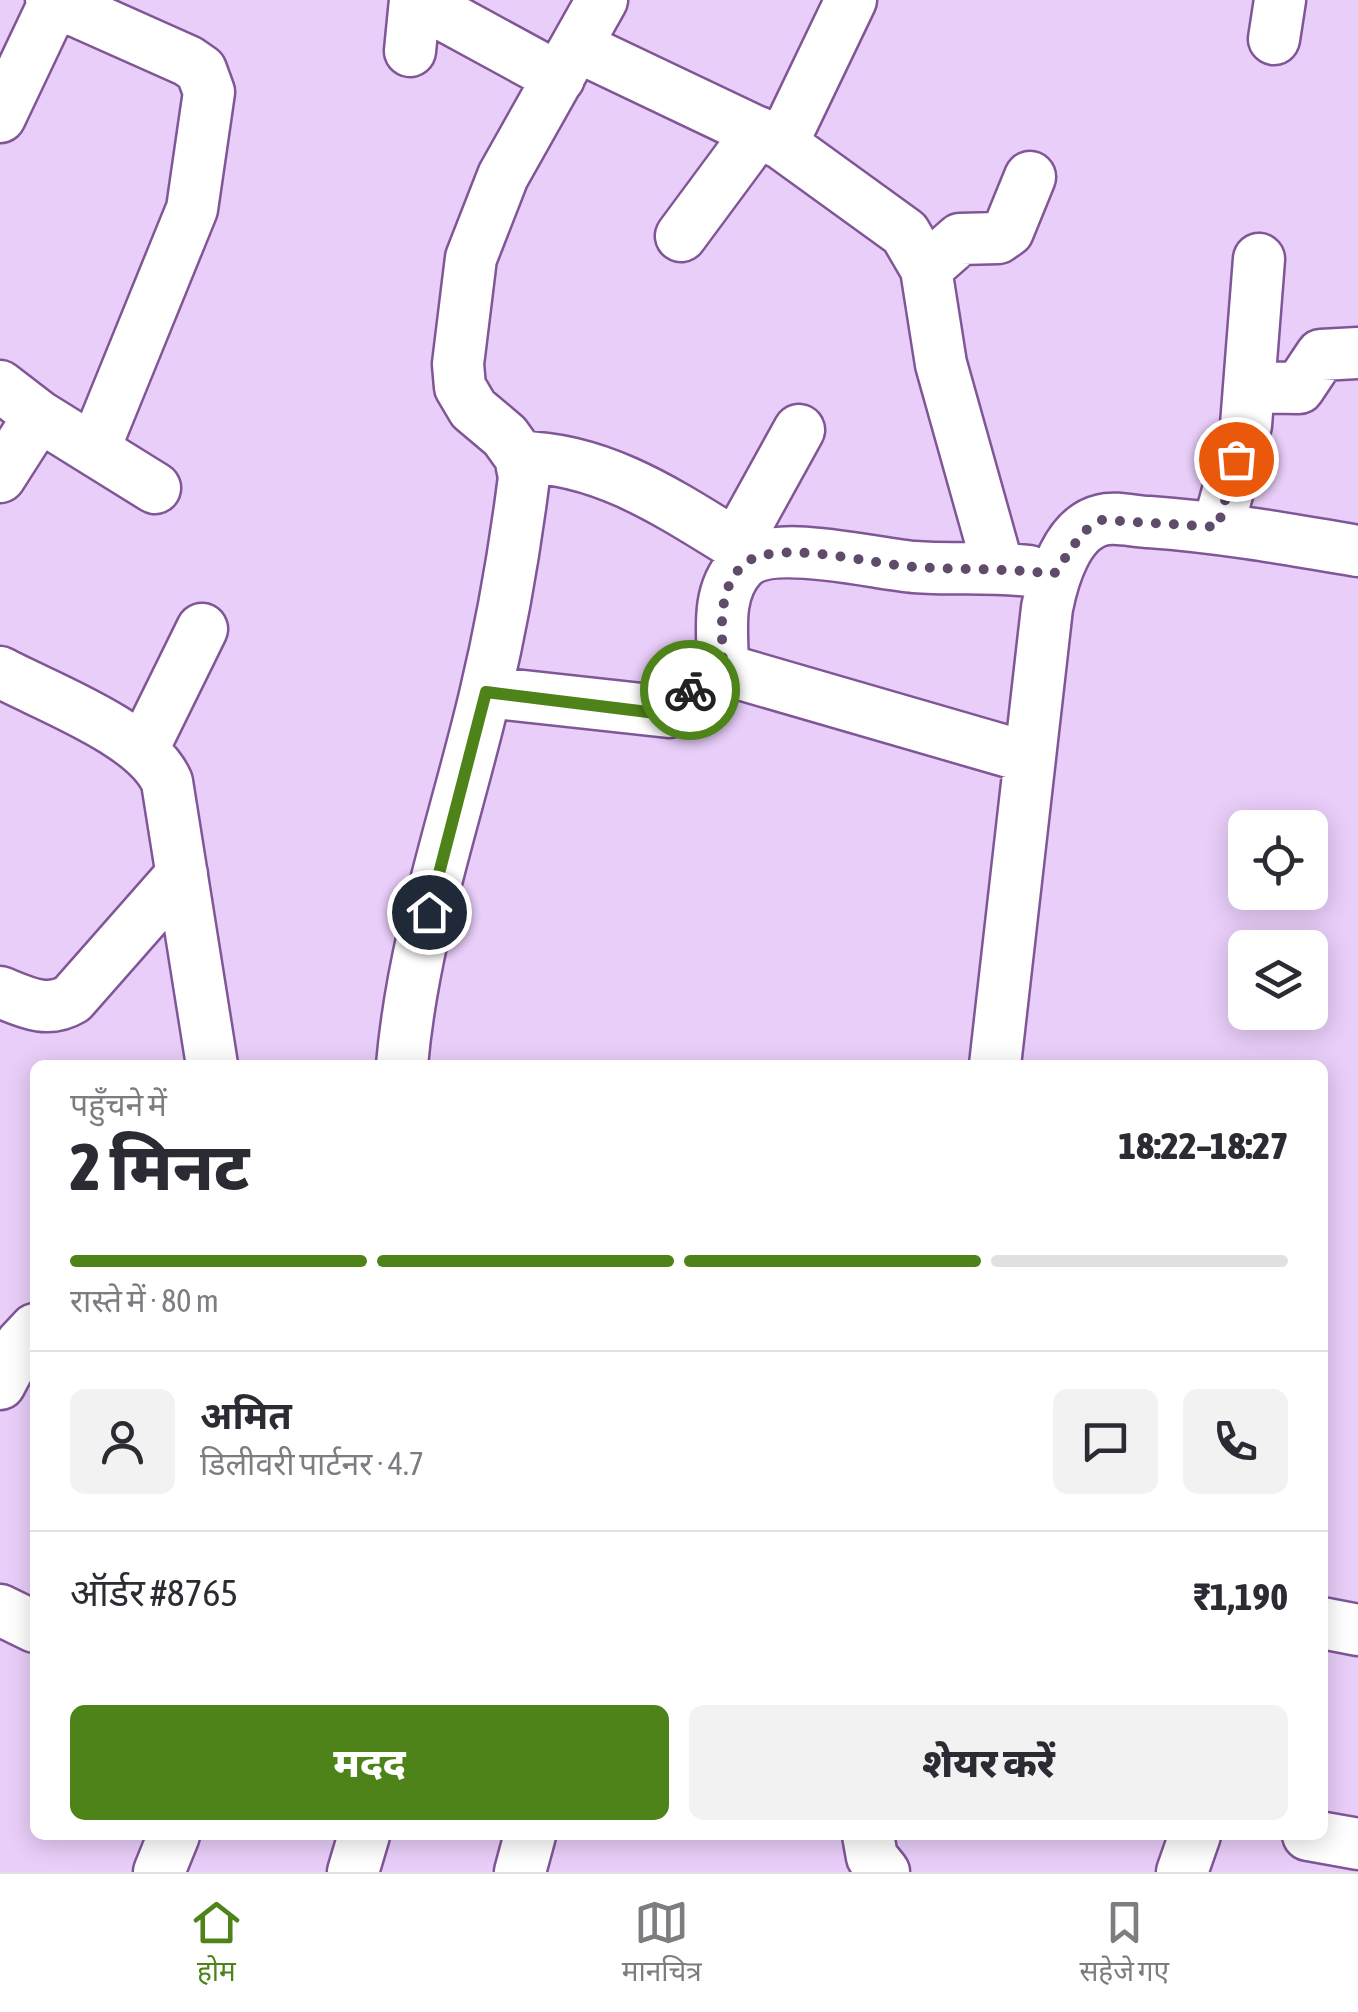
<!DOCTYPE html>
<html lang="hi">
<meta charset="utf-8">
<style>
:root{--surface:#fff;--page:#f2f2f3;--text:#2b2b33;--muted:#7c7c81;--line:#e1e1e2;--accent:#4e8319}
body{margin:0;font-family:"Asap Condensed","Noto Sans Devanagari",sans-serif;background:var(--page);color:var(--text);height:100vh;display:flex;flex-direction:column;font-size:38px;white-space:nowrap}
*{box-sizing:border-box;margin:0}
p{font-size:32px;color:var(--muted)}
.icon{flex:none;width:55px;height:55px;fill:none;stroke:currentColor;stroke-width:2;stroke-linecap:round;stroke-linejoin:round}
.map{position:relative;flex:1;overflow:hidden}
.sheet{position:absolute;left:30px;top:1060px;width:1298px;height:780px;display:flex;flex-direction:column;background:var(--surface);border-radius:15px;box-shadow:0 5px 25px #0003}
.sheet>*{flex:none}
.controls{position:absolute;left:1228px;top:810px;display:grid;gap:20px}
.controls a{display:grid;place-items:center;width:100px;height:100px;border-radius:15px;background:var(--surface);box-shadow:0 5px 25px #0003;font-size:50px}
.pin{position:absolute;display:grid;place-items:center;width:85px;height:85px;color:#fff;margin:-42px;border:5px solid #fff;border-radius:50%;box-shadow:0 2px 10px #0007}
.courier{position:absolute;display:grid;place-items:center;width:100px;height:100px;margin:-50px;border:8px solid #4e8319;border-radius:50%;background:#fff;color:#222;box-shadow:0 2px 12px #0007}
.summary em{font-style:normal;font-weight:800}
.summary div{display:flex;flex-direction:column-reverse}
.summary{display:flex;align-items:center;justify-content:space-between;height:170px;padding:0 40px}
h1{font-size:65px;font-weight:800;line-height:75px}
.bar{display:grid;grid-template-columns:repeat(4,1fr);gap:15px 10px;align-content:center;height:120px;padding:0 40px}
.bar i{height:12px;border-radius:8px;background:var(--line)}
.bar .current{background:var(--accent)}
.bar p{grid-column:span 4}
.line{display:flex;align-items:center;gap:25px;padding:0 40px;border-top:2px solid var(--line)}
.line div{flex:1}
.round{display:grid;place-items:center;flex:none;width:105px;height:105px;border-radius:15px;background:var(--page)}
.primary-button{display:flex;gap:20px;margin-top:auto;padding:20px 40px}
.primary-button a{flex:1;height:115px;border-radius:15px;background:var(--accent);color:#fff;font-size:40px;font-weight:800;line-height:115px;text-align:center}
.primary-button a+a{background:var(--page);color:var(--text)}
.dock{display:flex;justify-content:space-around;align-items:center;height:140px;border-top:2px solid var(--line);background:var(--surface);font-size:28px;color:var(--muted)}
.dock a{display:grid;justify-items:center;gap:5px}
.dock .current{color:var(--accent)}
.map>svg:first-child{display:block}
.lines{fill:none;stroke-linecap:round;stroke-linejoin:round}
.minor-casing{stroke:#805696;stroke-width:55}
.minor{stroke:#fff;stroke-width:50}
.done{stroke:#5f4b6a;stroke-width:10;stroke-dasharray:0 18}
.route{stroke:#4e8319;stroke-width:12}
</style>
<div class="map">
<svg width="1358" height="1872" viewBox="0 0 1358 1872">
<rect width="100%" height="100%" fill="#e9cef9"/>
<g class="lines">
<g class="minor-casing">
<path id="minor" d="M 51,0 L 188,61 L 201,70 L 209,92 L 192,209 L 94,450
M 416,0 L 559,78
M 1274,39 L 1280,0
M 576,46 L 782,144 L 905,233 L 926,269 L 941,364 L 998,567
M 410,51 L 415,0
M 0,117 L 55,1
M 782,144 L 851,0
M 681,236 L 758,132
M 926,269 L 960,239 L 998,238 L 1008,231 L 1030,177
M 0,386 L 39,416 L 0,477
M 1250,387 L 1299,388 L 1321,355 L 1358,353
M 39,416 L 155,488
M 520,457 C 609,458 680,511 755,556
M 1218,527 L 1246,425 L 1259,259
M 736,544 L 799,430
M 723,669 C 723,635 715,594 741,566 C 770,536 874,564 914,567 C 952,570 990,566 1029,571
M 0,672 C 47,697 146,733 167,782 L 212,1065
M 486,692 L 669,712 L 681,707 C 696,687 693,668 723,669 L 1030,758
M 143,749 L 202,629
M 0,992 C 25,1002 47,1014 72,999 L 182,874
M 402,1065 C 413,938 456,818 485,695 C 502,624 515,549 524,477 L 520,457 L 505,436 L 473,409 L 460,387 L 458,364 L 471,258 L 503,176 L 602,0
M 995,1065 L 1047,608 C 1053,578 1067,528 1102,520 C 1116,516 1136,522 1149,522 C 1220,527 1288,539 1358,551
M 0,1384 L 21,1344 L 35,1329
M 0,1610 L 35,1627
M 1322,1623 L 1358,1630
M 868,1835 L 872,1857 L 884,1872
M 1308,1835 L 1358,1844
M 159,1872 L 174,1835
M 353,1872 L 364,1835
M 520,1872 L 530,1835
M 1182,1872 L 1195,1835"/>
</g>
<use href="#minor" class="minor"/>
</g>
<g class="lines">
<path class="done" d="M 690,690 C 697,673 706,669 723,669 C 723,635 715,593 742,566 C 771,536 875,565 915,567 C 962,570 1007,568 1054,574 L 1083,532 L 1102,520 L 1218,527 L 1236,459"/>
<path class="route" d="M 429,912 L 486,692 L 656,713 L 681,707 L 690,690"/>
</g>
</svg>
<div class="controls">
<a><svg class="icon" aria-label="locate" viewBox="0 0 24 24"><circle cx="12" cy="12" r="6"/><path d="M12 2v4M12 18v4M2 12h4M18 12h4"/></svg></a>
<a><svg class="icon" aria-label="layers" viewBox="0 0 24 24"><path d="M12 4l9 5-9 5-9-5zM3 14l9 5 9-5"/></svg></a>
</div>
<div class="pin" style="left:1236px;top:459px;background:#ea580c"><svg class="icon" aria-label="bag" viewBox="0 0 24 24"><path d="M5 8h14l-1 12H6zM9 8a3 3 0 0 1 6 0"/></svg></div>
<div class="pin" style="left:429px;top:912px;background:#1f2937"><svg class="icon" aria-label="home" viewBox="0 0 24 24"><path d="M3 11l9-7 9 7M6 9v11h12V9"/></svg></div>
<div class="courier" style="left:690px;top:690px"><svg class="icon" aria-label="bike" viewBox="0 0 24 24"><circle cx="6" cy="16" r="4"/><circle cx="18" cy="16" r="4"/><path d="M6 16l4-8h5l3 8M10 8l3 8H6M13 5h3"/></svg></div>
<section class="sheet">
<div class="summary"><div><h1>2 मिनट</h1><p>पहुँचने में</p></div><em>18:22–18:27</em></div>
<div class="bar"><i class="current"></i><i class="current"></i><i class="current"></i><i></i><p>रास्ते में · 80 m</p></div>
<div class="line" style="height:180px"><a class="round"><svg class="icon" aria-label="person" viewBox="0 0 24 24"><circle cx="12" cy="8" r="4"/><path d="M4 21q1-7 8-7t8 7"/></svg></a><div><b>अमित</b><p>डिलीवरी पार्टनर · 4.7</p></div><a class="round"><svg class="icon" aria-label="chat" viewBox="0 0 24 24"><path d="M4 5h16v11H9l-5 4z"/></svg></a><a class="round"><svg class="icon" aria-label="phone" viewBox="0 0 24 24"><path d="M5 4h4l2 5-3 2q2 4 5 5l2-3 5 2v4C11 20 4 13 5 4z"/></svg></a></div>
<div class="line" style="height:130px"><div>ऑर्डर #8765</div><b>₹1,190</b></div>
<div class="primary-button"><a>मदद</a><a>शेयर करें</a></div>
</section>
</div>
<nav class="dock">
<a class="current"><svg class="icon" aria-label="home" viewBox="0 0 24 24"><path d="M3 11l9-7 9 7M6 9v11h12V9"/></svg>होम</a>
<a><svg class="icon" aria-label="map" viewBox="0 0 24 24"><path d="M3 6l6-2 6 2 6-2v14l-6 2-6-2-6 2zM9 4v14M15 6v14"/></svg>मानचित्र</a>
<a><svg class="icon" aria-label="saved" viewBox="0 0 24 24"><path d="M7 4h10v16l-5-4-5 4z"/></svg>सहेजे गए</a>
</nav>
